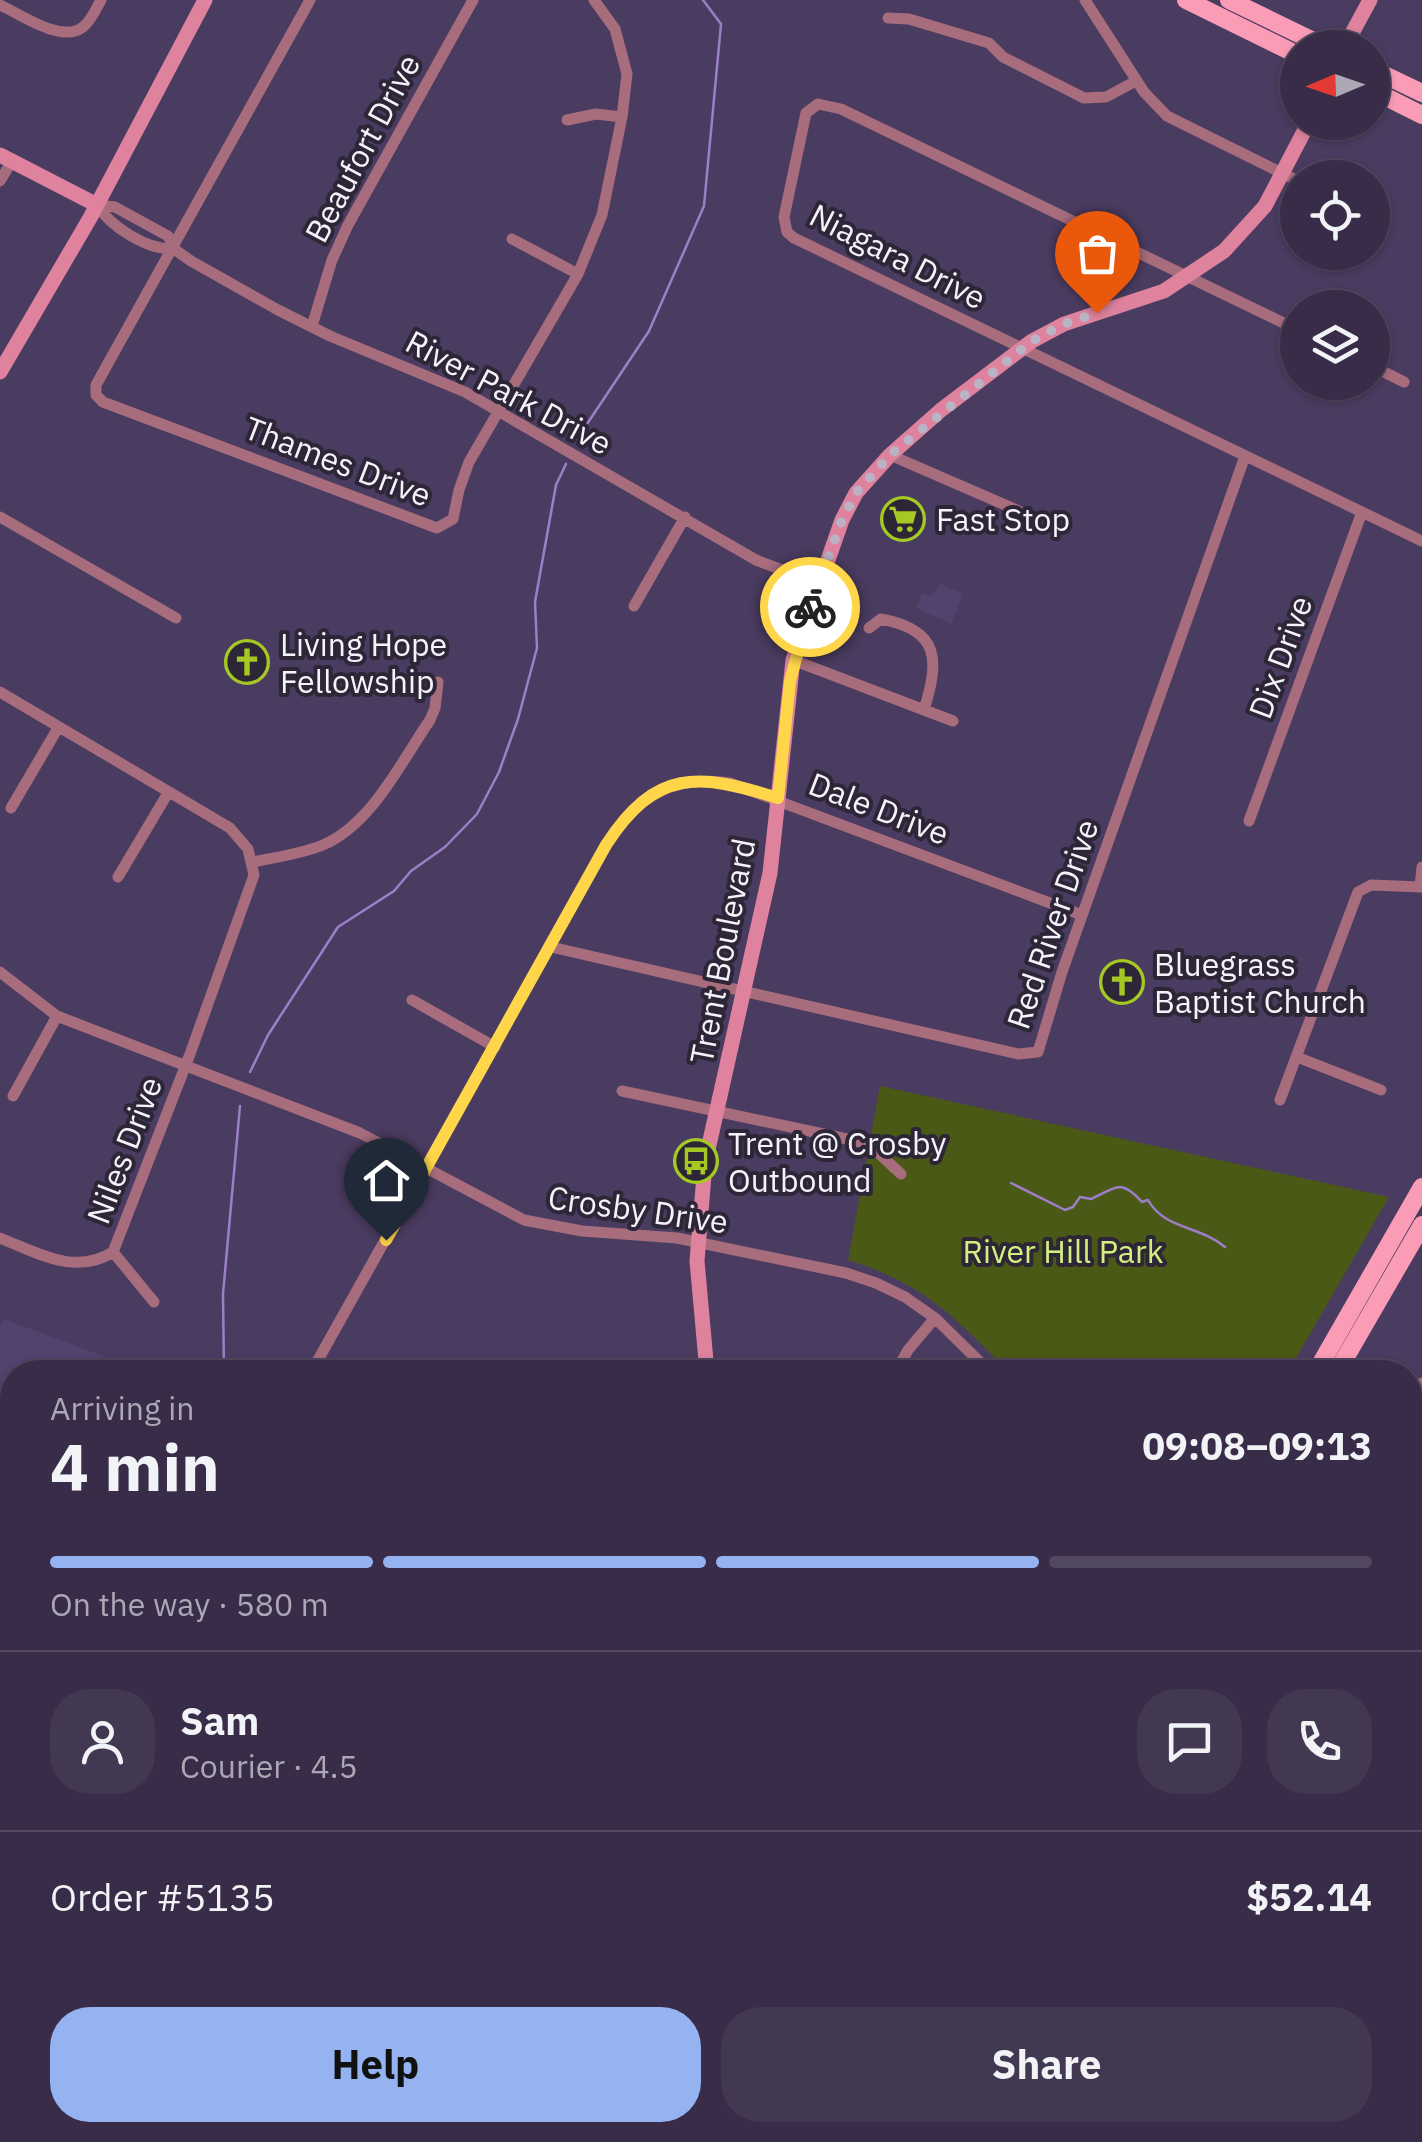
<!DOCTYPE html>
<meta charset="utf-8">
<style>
:root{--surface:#382c48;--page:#433852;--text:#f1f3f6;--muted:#aba7b4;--line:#524860;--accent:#95b2f1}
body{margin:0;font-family:"IBM Plex Sans",sans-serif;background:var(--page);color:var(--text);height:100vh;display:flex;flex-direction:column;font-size:38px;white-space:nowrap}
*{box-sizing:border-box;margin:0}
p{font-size:32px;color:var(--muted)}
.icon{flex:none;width:55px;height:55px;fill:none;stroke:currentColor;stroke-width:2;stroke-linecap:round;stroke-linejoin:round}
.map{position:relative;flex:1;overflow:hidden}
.drawer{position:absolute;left:0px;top:1360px;width:1422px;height:782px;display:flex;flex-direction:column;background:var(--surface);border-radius:40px 40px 0 0;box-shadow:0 2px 8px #0004,0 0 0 2px var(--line)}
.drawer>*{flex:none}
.needle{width:65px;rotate:268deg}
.fabs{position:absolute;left:1280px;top:30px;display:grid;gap:20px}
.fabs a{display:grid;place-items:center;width:110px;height:110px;border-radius:50%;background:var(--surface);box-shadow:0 2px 8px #0004,0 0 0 2px var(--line);font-size:50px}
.pin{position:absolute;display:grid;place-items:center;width:85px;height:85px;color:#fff;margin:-102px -42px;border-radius:50% 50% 50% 0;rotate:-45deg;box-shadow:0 0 10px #0007}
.pin .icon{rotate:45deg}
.courier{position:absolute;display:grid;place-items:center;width:100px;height:100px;margin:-50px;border:8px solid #ffd54a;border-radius:50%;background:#fff;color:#222;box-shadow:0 2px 12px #0007}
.overview em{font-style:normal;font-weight:800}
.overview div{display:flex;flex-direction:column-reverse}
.overview{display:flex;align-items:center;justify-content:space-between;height:170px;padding:0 50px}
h1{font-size:65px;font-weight:800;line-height:75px}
.bar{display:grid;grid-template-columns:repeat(4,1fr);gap:15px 10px;align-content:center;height:120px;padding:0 50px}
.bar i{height:12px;border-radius:8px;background:var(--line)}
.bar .selected{background:var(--accent)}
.bar p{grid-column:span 4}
.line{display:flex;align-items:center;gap:25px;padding:0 50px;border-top:2px solid var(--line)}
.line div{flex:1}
.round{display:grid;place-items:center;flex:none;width:105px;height:105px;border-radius:40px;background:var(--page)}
.button{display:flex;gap:20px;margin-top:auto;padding:20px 50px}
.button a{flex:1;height:115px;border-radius:40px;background:var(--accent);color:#111;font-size:40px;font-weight:800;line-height:115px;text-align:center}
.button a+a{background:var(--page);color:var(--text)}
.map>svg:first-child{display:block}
.built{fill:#54426e}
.green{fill:#4a5a16}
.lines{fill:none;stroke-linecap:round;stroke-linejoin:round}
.stream{stroke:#9c7fc8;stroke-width:2.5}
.street{stroke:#a76d7d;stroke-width:11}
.secondary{stroke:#de829d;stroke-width:15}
.primary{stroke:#fa9cb6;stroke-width:18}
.done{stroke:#bab2c5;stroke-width:10;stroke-dasharray:0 18}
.route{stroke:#ffd54a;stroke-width:12}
.labels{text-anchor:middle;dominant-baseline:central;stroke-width:8;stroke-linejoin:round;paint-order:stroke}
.street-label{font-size:32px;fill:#f6f2fc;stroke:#2d2637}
.poi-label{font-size:32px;fill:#f6f2fc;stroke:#2d2637;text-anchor:start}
.park-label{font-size:32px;fill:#d2f081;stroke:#2d2637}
</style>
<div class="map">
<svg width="1422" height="2142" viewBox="0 0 1422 2142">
<rect width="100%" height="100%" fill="#4a3b60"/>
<path class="built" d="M 941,584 L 963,594 L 951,624 L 916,608 L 922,593 L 931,596 Z
M 4,1319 L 146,1372 L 12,1372 L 12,1573 L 0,1567 L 0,1327 Z"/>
<path class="green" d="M 880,1086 L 1389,1197 L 1288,1372 L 1009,1372 C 956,1318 923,1283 848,1260 Z"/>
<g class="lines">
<path class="stream" d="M 577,439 L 649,331 L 704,206 L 721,24 L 703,0
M 250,1072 L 268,1035 L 338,927 L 394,891 L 411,871 L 445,847 L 477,814 L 499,772 L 518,719 L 537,648 L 535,602 L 556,485 L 566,464
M 1011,1183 L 1065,1210 L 1073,1207 L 1080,1197 L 1091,1199 C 1116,1188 1120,1178 1142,1202 L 1148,1200 C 1165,1230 1199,1225 1225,1247
M 224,1372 L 223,1294 L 240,1106
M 0,1875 L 12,1850"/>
<path class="street" d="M 310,0 L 96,385 L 96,395 L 103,402 L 437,528 L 453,519 L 459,490 L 469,462 L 578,274 L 602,215 L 622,117 L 627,74 L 615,29 L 594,0
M 1085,0 L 1144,92 L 1167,116 L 1298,181
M 0,5 C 20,14 62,44 83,27 C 91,21 96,9 101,0
M 888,18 L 909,19 L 989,43 L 1003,57 L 1084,98 L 1106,97 L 1136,81
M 567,120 L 596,114 L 622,117
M 0,181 L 12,161
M 97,205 L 115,207 L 168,236 L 174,249 L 191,261 L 278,310 L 330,336 L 465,392 L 756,560 L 819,584
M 97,205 C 111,227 147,250 174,249
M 512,239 L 578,274
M 312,326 L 332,260 L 348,225 L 473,0
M 1298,330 L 841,109 L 818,104 L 806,113 L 784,217 L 787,232 L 794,238 L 1422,541
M 1372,366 L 1404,382
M 890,455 L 1019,511
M 0,517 L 176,618
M 634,606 L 685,517
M 869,628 L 881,619 C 941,630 939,661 924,710
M 793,660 L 953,721
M 0,692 L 230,828 L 248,849 L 254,875 L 190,1054 L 113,1252 C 75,1276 38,1253 0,1238
M 11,808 L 58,728
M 1249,821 L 1362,512
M 253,862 C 277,857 301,854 323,845 C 372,824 401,762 430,720 L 435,708 L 438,682
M 118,877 L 168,793
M 1420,887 L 1422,867
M 551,947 L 1018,1054 L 1038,1052 L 1062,972 L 1245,456
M 0,972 L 57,1016 L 360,1133 L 524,1220 L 582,1231 L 677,1238 L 846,1273 L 876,1283 L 905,1297 L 935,1318 L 990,1372
M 412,1000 L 495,1047
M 1297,1057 L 1381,1090
M 622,1091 L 861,1142 L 873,1148 L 901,1174
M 13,1096 L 57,1016
M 1280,1100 L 1358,892 L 1371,885 L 1422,887
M 113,1252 L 154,1302
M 318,1360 L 606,845 C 637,797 671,774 730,783 L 1082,915
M 896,1372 L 908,1350 L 935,1318
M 1410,1397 L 1422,1383
M 1410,1444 L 1415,1449
M 1410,1493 L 1422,1478
M 1410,1518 L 1422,1529
M 1410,1618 L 1422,1624
M 0,1624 L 12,1633
M 1410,1942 L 1422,1949
M 757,2130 L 758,2142
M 799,2130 L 800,2142
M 1211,2130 L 1217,2142
M 168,2140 L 244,2134
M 26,2142 L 32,2130
M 609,2142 L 612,2130
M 676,2142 L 676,2130
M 689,2142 L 689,2130
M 1407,2142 L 1409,2137"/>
<path class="secondary" d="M 1344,48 L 1370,0
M 0,155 L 97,205
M 0,372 L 90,218 L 205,0
M 707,1372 L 697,1261 L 705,1163 L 770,873 L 793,660 L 842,520 L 856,493 L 890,455 L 941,410 L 1032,341 L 1064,324 L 1164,291 L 1224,251 L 1265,206 L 1309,122
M 0,1757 L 12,1769
M 244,2130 L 245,2142
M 456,2142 L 462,2130"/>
<path class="primary" d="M 1186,0 L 1298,55
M 1229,0 L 1328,48
M 1372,69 L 1422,93
M 1372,90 L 1422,115
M 1316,1372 L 1422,1187
M 1337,1372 L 1422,1225
M 966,2142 L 968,2130
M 985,2142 L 987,2130"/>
</g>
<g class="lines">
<path class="done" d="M 810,607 L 842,520 L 856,493 L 890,455 L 1032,341 L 1064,324 L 1097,313"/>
<path class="route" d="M 386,1240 L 606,845 C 656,768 698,773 778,798 L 790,681 L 810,607"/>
</g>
<defs>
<g id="supermarket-ring" transform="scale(2.25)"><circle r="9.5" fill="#2d2637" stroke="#a5c822" stroke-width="1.5"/><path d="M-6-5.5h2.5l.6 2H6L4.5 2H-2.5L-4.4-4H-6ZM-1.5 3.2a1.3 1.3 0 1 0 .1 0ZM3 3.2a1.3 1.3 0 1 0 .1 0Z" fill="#a5c822"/></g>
<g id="church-ring" transform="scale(2.25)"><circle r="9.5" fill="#2d2637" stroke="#a5c822" stroke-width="1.5"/><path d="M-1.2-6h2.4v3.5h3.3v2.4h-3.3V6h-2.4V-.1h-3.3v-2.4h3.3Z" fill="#a5c822"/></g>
<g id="bus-ring" transform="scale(2.25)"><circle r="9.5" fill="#2d2637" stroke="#a5c822" stroke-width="1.5"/><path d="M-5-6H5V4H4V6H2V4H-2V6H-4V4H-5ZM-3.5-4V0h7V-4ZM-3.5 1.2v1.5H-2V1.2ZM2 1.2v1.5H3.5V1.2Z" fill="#a5c822"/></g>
</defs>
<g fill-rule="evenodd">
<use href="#supermarket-ring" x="903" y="519"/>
<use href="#church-ring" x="247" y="662"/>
<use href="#church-ring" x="1122" y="982"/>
<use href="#bus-ring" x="696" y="1161"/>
</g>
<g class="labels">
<g class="street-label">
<text transform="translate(362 148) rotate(-62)">Beaufort Drive</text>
<text transform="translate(898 256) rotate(27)">Niagara Drive</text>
<text transform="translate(509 392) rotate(28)">River Park Drive</text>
<text transform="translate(338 461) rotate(21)">Thames Drive</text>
<text transform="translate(1280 657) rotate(-70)">Dix Drive</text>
<text transform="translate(879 808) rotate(21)">Dale Drive</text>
<text transform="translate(1052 924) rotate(-71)">Red River Drive</text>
<text transform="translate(722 951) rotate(-79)">Trent Boulevard</text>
<text transform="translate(124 1150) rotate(-69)">Niles Drive</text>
<text transform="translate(638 1209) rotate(8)">Crosby Drive</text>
</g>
<g class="poi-label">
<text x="936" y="519">Fast Stop</text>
<text x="280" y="644">Living Hope<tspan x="280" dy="37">Fellowship</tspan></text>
<text x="1154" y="964">Bluegrass<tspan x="1154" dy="37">Baptist Church</tspan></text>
<text x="728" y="1143">Trent @ Crosby<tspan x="728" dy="37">Outbound</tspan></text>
</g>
<g class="park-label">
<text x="1063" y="1251">River Hill Park</text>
</g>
</g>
</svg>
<div class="fabs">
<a><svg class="needle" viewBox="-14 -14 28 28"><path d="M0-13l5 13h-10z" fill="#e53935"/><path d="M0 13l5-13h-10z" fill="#aba7b4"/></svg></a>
<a><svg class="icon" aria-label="locate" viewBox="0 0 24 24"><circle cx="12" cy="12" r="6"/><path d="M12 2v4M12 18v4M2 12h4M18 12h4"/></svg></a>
<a><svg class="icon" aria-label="layers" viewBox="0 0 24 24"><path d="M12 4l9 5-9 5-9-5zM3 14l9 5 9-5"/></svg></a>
</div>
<div class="pin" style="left:1097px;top:313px;background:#ea580c"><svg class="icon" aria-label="bag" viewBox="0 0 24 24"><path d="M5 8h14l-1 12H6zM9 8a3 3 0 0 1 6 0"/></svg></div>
<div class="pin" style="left:386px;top:1240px;background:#1f2937"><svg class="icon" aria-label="home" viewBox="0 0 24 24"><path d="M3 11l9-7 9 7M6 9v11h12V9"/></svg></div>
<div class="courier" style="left:810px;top:607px"><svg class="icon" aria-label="bike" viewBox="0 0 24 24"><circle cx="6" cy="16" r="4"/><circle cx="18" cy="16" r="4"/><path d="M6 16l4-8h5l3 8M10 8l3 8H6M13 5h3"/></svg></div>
<section class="drawer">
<div class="overview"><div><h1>4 min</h1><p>Arriving in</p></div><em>09:08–09:13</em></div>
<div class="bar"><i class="selected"></i><i class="selected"></i><i class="selected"></i><i></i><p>On the way · 580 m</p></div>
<div class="line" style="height:180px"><a class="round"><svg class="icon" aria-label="person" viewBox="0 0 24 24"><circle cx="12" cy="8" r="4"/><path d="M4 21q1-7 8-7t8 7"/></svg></a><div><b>Sam</b><p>Courier · 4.5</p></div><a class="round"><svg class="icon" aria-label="chat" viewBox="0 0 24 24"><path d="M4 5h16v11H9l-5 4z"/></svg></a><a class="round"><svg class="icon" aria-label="phone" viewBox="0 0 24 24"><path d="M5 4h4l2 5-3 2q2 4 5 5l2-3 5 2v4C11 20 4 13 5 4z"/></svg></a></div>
<div class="line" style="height:130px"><div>Order #5135</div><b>$52.14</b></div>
<div class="button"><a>Help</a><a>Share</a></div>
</section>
</div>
